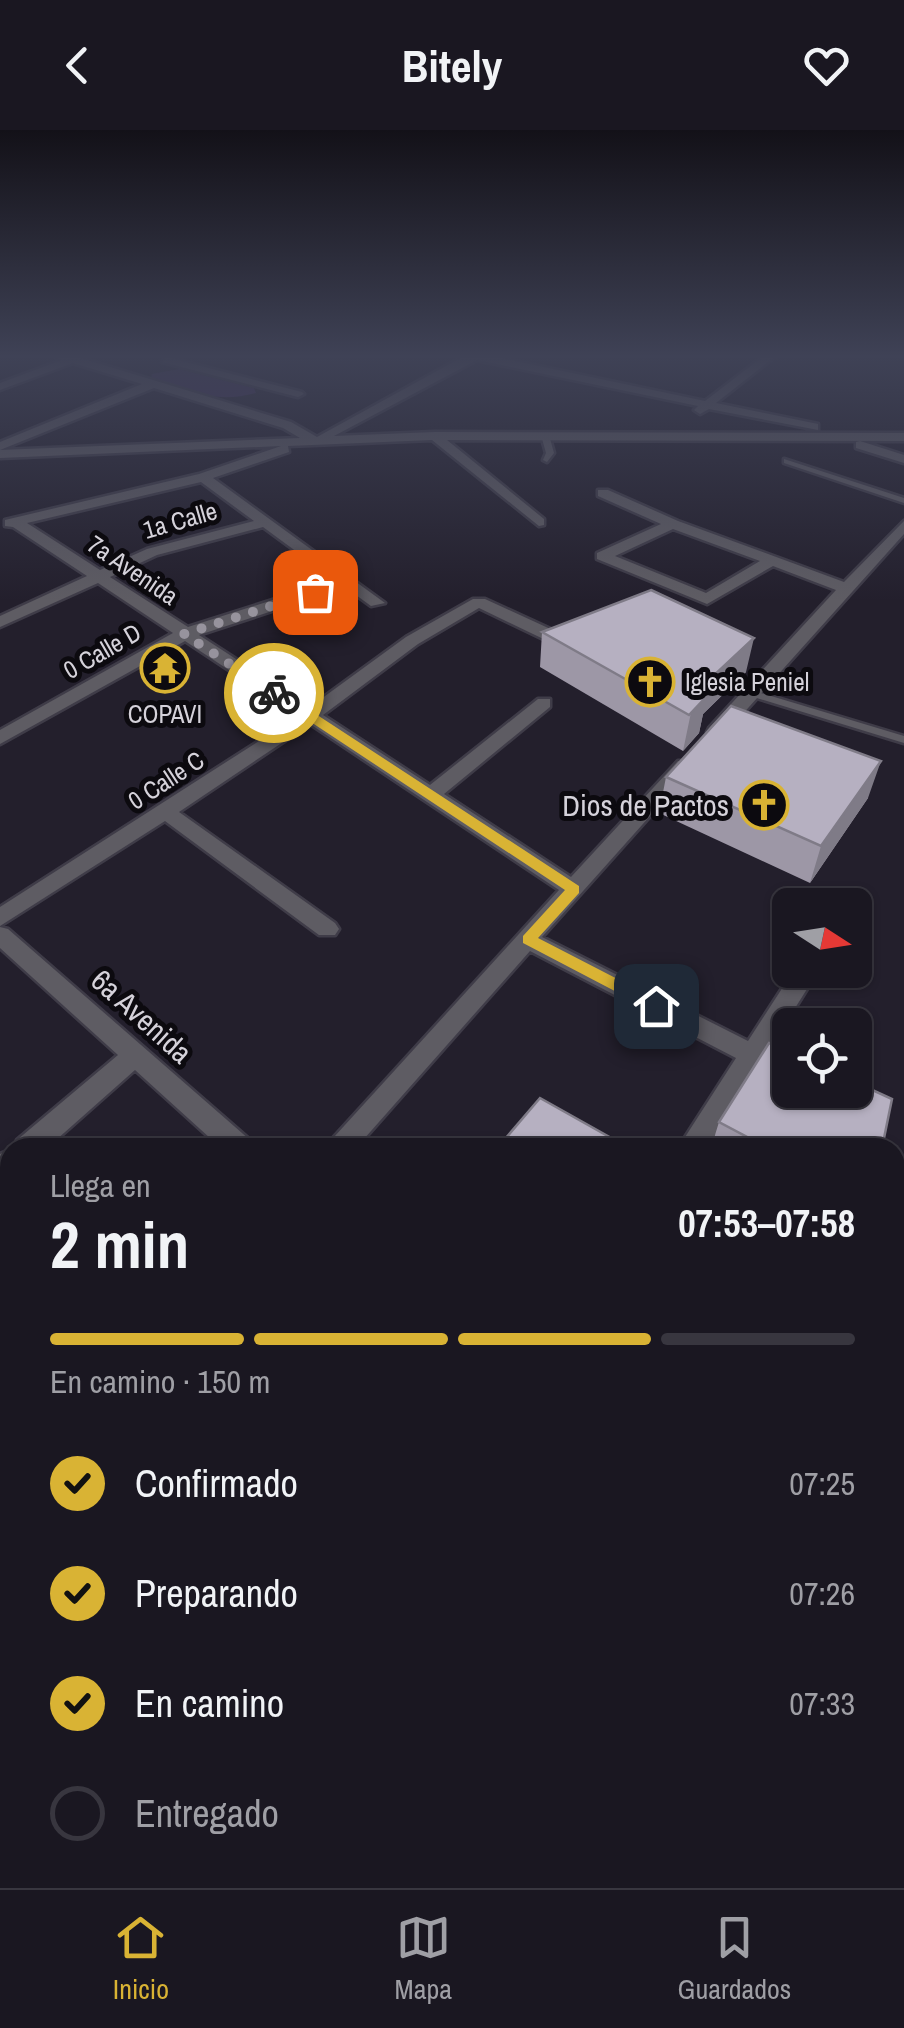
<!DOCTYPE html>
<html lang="es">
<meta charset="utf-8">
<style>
:root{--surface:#1a1721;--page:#23202a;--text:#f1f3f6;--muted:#9f9fa5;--line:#38363f;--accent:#d9b334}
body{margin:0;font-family:"Archivo Narrow",sans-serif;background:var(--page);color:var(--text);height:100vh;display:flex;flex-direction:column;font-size:38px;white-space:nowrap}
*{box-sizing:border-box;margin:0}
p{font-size:32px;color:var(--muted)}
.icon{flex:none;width:55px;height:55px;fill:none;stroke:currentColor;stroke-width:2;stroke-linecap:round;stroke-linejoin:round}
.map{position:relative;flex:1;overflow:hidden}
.details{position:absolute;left:0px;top:1008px;width:905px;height:752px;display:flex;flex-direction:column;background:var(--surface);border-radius:30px 30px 0 0;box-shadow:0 2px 8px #0004,0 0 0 2px var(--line)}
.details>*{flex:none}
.needle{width:65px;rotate:102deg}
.buttons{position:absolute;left:772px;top:758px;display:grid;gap:20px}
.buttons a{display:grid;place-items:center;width:100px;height:100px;border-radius:15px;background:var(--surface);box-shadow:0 2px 8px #0004,0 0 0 2px var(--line);font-size:50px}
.pin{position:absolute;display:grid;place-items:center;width:85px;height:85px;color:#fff;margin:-42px;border-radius:20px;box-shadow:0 5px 15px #0006}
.courier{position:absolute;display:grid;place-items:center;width:100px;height:100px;margin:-50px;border:8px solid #d9b334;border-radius:50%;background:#fff;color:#222;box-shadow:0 2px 12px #0007}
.head em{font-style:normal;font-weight:800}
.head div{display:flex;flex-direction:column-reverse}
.head{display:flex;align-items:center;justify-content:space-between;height:170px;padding:0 50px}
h1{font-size:65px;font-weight:800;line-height:75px}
.bar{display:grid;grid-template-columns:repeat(4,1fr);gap:15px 10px;align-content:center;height:120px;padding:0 50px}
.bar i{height:12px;border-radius:8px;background:var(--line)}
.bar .selected{background:var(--accent)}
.bar p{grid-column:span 4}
ol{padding:0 50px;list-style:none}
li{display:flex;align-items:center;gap:30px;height:110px}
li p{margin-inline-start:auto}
li .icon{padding:10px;border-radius:50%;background:var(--accent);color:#111;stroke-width:4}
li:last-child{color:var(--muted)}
li i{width:55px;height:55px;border:5px solid var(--line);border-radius:50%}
header{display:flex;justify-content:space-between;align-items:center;height:130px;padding:0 50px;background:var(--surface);font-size:45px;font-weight:800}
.tabs{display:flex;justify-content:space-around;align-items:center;height:140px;border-top:2px solid var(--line);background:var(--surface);font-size:28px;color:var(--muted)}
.tabs a{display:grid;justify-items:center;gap:5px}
.tabs .selected{color:var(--accent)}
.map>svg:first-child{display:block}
.green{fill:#3f2b5b}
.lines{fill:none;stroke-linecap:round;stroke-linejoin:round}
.service-casing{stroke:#3f3c48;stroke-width:5}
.minor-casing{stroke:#3f3c48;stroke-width:5}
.secondary-casing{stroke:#3f3c48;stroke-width:5}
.service{fill:#5e5c63;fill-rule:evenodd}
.minor{fill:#5e5c63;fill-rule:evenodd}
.secondary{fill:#817d88;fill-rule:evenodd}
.wall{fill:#9d97a6}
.shaded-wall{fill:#7f7b87}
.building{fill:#b6b0c1;stroke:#7f7b87;stroke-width:2.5}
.route{fill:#d9b334}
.done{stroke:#97939d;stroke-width:10;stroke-dasharray:0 18}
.labels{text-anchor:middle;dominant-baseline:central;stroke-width:10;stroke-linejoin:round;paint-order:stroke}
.far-street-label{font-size:25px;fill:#d5d2da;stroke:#0c0a0f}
.far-poi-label{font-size:25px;fill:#d5d2da;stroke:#0c0a0f;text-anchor:start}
.poi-label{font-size:30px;fill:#d5d2da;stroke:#0c0a0f;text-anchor:end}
.street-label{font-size:30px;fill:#d5d2da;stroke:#0c0a0f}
</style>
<header><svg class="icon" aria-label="back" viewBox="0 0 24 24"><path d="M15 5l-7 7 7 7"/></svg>Bitely<svg class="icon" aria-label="heart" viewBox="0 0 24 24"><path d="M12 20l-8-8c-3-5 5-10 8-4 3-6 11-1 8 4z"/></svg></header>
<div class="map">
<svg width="904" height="1758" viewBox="0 0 904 1758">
<rect width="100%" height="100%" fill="#231f2c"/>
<path class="green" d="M 179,239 L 254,258 L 256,263 C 215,274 190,261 151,248 L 152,244 Z"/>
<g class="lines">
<g class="service-casing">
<path id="service" d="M 545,303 L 549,305 L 554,323 L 547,332 L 543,330 L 546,323 L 541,305 Z
M 784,329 L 904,368 L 904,373 L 784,333 Z
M 751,560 L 904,606 L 904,613 L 747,565 L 747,561 Z
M 620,1750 L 650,1750 L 653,1758 L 623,1758 Z"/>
</g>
<g class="minor-casing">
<path id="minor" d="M 53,225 L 77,227 L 291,292 L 317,307 L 466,225 L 486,225 L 705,271 L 765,225 L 777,225 L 716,273 L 818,294 L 818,300 L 709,279 L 700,284 L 694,280 L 698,276 L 477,230 L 334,306 L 435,302 L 904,303 L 904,311 L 447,310 L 544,389 L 544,395 L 539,396 L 432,310 L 288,316 L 289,322 L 213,348 L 385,473 L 371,476 L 345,457 L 199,505 L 310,577 L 406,507 L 473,469 L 485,469 L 570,508 L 570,516 L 558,516 L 479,478 L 418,514 L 323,585 L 430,655 L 538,569 L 550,569 L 550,577 L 444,664 L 571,747 L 678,631 L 692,631 L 692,639 L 542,807 L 748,911 L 794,840 L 819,840 L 707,1018 L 678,1018 L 736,928 L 530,821 L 356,1018 L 324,1018 L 559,760 L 310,594 L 179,682 L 335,793 L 339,799 L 335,805 L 319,805 L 165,691 L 0,796 L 0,777 L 298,586 L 185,511 L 0,614 L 0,600 L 173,503 L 98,453 L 0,497 L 0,486 L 87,446 L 13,397 L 5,396 L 5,390 L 199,344 L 281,316 L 0,328 L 0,320 L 300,308 L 283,298 L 154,258 L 0,320 L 0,312 L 142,254 L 73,233 L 0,260 L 0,253 L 62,230 ZM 201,352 L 254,391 L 147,419 L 100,440 L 27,393 ZM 263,397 L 335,450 L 188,497 L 110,447 L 157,425 Z
M 166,227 L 302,262 L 304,264 L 298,267 L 162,232 Z
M 860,311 L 904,325 L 904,333 L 856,318 L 856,312 Z
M 598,360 L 608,360 L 678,391 L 844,452 L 904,391 L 904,404 L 723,606 L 716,608 L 707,602 L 709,598 L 836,460 L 773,436 L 707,474 L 597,429 L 597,423 L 661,394 L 598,366 ZM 673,399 L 760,431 L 706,463 L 615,426 Z
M 0,797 L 8,799 L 250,1010 L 254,1018 L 221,1018 L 135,940 L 47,1018 L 13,1018 L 17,1010 L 118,925 L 0,818 Z
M 10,1020 L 10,1049 L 0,1053 L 0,1024 Z
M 895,1265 L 904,1269 L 904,1305 L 895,1301 Z
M 10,1369 L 10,1412 L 0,1416 L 0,1373 Z"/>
</g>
<g class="secondary-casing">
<path id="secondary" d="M 904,1158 L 904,1203 L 895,1207 L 895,1161 Z
M 10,1694 L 10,1743 L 0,1747 L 0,1698 Z
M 669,1750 L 713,1750 L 710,1758 L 666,1758 Z"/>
</g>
<use href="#service" class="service"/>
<use href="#minor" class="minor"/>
<use href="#secondary" class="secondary"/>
</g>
<path class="wall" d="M 542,502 L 746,542 L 703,584 L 699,603 L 683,621 L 540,537 Z
M 666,647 L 868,668 L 810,753 L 659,683 Z
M 719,992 L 882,1018 L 711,1018 Z
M 505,1009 L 629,1018 L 505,1018 Z"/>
<path class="shaded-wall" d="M 754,508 L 746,542 L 703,584 L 699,603 L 683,621 L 695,563 Z
M 881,631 L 868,668 L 810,753 L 821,716 Z"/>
<path class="building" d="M 651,460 L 754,508 L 695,563 L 706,567 L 689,585 L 542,502 Z
M 731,576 L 881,631 L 821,716 L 666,647 Z
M 769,913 L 790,922 L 790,960 L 855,960 L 855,952 L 892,969 L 882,1018 L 768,1018 L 719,992 Z
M 540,968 L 629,1018 L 519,1018 L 505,1009 Z"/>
<linearGradient id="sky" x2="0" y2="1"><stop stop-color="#131118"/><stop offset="0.48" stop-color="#3f4256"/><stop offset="1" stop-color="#3f4256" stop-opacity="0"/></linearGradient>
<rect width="904" height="471" fill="url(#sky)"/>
<path class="route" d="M 270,560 L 279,560 L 579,756 L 579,763 L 538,808 L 662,872 L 662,880 L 651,880 L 523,813 L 523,806 L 565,760 L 270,565 Z"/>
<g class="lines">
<path class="done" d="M 274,563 L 184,504 L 315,462"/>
</g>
<defs>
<g id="temple-ring" transform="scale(2.5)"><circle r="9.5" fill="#0c0a0f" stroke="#d9b334" stroke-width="1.5"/><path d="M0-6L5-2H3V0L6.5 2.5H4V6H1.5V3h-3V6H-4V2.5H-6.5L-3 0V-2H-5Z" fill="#d9b334"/></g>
<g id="church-ring" transform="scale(2.5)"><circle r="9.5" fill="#0c0a0f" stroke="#d9b334" stroke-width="1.5"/><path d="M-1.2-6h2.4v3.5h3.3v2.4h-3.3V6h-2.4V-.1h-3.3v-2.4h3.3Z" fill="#d9b334"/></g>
</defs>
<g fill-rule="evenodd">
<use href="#temple-ring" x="165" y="538"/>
<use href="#church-ring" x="650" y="552"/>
<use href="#church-ring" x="764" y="675"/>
</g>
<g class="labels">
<g class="far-street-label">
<text transform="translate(180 390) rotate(-16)">1a Calle</text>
<text transform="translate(133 440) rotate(34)">7a Avenida</text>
<text transform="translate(102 521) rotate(-30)">0 Calle D</text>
<text transform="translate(166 650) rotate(-33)">0 Calle C</text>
</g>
<g class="far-poi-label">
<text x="685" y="552">Iglesia Peniel</text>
<text x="165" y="584" text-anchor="middle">COPAVI</text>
</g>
<g class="poi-label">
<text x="729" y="675">Dios de Pactos</text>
</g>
<g class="street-label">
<text transform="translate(142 886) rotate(42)">6a Avenida</text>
</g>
</g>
</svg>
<div class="buttons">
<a><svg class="needle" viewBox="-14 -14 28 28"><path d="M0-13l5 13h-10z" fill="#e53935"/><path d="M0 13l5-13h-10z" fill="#9f9fa5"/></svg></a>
<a><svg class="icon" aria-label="locate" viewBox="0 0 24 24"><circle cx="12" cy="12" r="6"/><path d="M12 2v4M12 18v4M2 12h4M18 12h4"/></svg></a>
</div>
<div class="pin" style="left:315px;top:462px;background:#ea580c"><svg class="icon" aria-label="bag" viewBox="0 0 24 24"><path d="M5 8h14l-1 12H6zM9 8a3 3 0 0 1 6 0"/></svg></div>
<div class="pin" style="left:656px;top:876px;background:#1f2937"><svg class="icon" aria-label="home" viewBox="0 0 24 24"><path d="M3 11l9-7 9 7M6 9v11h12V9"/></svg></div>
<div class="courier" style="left:274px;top:563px"><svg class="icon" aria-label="bike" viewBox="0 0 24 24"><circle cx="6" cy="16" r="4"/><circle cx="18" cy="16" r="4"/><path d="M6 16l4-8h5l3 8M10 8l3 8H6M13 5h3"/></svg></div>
<section class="details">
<div class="head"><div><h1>2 min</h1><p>Llega en</p></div><em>07:53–07:58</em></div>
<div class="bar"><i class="selected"></i><i class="selected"></i><i class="selected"></i><i></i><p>En camino · 150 m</p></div>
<ol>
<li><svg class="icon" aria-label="check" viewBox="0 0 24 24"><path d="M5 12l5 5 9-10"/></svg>Confirmado<p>07:25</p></li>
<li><svg class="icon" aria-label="check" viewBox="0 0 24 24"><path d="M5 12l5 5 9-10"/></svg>Preparando<p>07:26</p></li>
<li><svg class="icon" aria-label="check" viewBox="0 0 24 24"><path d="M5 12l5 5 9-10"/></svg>En camino<p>07:33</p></li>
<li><i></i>Entregado</li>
</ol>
</section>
</div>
<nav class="tabs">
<a class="selected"><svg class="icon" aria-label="home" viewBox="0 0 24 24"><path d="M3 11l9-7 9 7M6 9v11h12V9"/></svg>Inicio</a>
<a><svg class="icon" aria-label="map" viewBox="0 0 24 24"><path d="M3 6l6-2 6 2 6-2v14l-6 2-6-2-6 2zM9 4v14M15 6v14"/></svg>Mapa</a>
<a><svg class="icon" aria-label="saved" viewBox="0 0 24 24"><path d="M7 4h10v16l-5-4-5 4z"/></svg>Guardados</a>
</nav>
